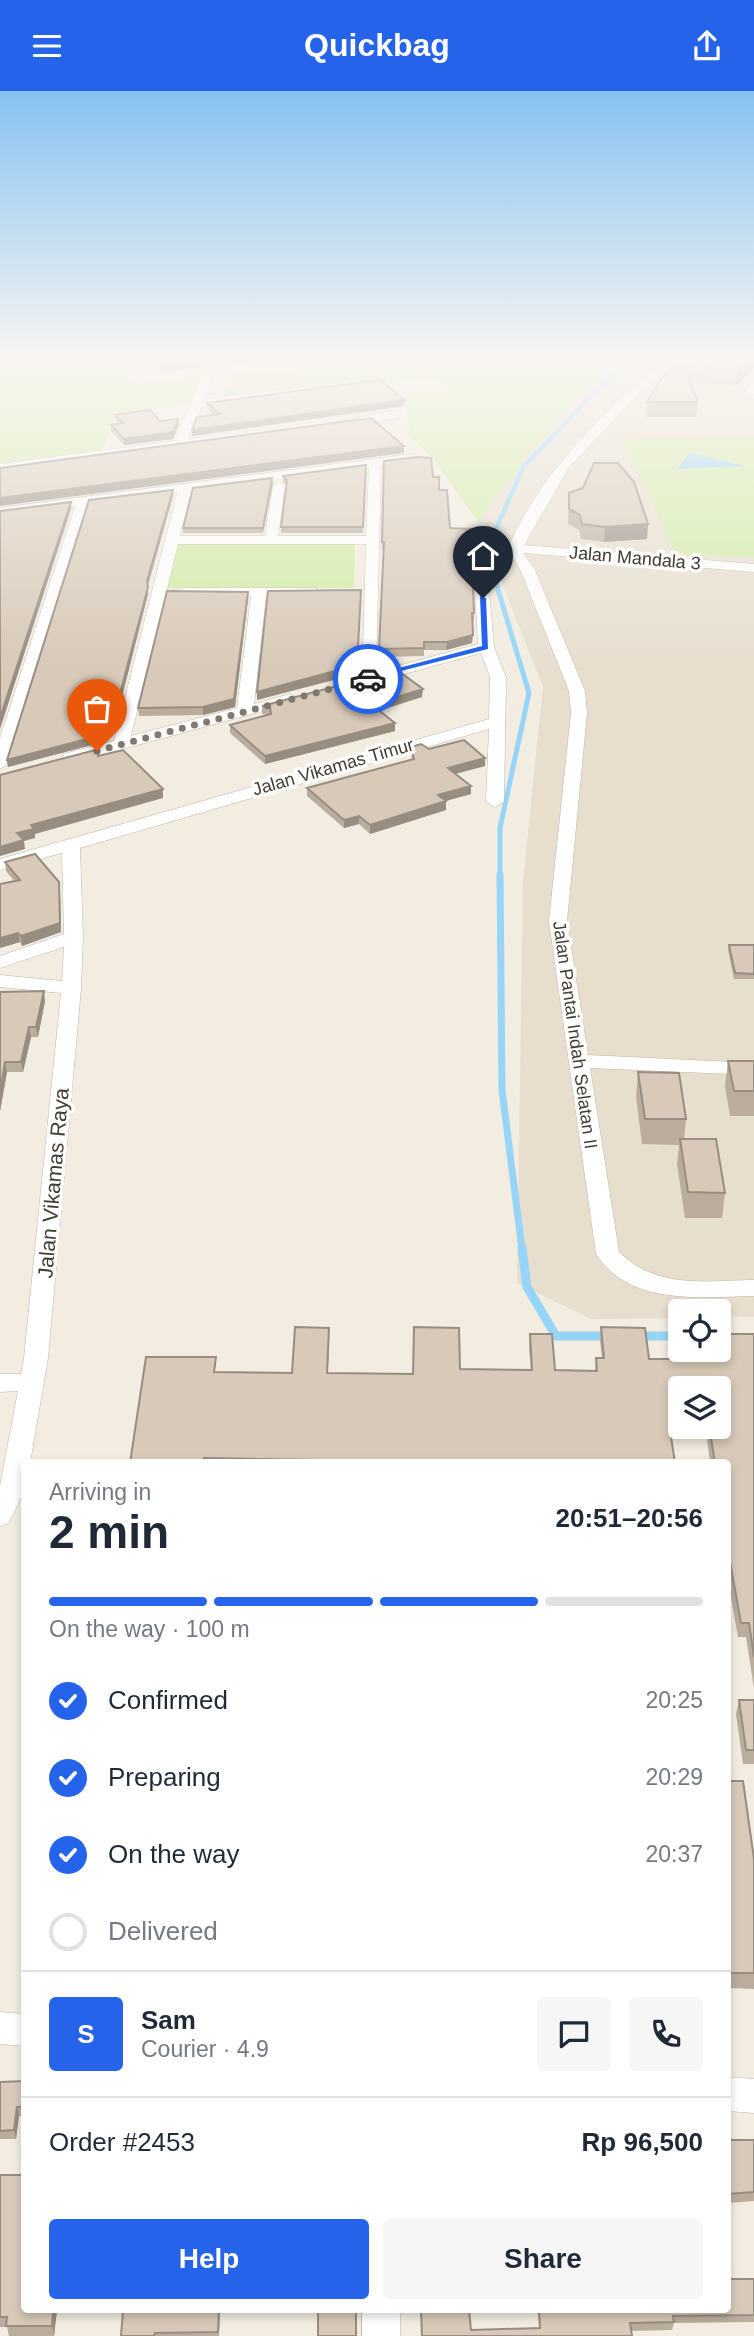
<!DOCTYPE html>
<meta charset="utf-8">
<style>
:root{--surface:#fff;--page:#f6f6f7;--text:#1f2937;--muted:#747a83;--line:#e0e1e3;--accent:#2563eb}
body{margin:0;font-family:Arial,sans-serif;background:var(--page);color:var(--text);height:100vh;display:flex;flex-direction:column;font-size:26px;white-space:nowrap}
*{box-sizing:border-box;margin:0}
p{font-size:23px;color:var(--muted)}
.icon{flex:none;width:38px;height:38px;fill:none;stroke:currentColor;stroke-width:2;stroke-linecap:round;stroke-linejoin:round}
.map{position:relative;flex:1;overflow:hidden}
.panel{position:absolute;left:21px;top:1368px;width:710px;height:854px;display:flex;flex-direction:column;background:var(--surface);border-radius:7px;box-shadow:0 4px 10px #0003}
.panel>*{flex:none}
.buttons{position:absolute;left:668px;top:1208px;display:grid;gap:14px}
.buttons a{display:grid;place-items:center;width:63px;height:63px;border-radius:7px;background:var(--surface);box-shadow:0 4px 10px #0003;font-size:35px}
.pin{position:absolute;display:grid;place-items:center;width:60px;height:60px;color:#fff;margin:-72px -30px;border-radius:50% 50% 50% 0;rotate:-45deg;box-shadow:0 0 7px #0007}
.pin .icon{rotate:45deg}
.courier{position:absolute;display:grid;place-items:center;width:70px;height:70px;margin:-35px;border:5px solid #2563eb;border-radius:50%;background:#fff;color:#222;box-shadow:0 2px 9px #0007}
.head em{font-style:normal;font-weight:700}
.head div{display:flex;flex-direction:column-reverse}
.head{display:flex;align-items:center;justify-content:space-between;height:119px;padding:0 28px}
h1{font-size:46px;font-weight:700;line-height:52px}
.bar{display:grid;grid-template-columns:repeat(4,1fr);gap:10px 7px;align-content:center;height:84px;padding:0 28px}
.bar i{height:9px;border-radius:5px;background:var(--line)}
.bar .selected{background:var(--accent)}
.bar p{grid-column:span 4}
.line{display:flex;align-items:center;gap:18px;padding:0 28px;border-top:2px solid var(--line)}
.line div{flex:1}
.round{display:grid;place-items:center;flex:none;width:74px;height:74px;border-radius:7px;background:var(--page)}
ol{padding:0 28px;list-style:none}
li{display:flex;align-items:center;gap:21px;height:77px}
li p{margin-inline-start:auto}
li .icon{padding:7px;border-radius:50%;background:var(--accent);color:#fff;stroke-width:4}
li:last-child{color:var(--muted)}
li i{width:38px;height:38px;border:4px solid var(--line);border-radius:50%}
.primary-button{display:flex;gap:14px;margin-top:auto;padding:14px 28px}
.primary-button a{flex:1;height:80px;border-radius:7px;background:var(--accent);color:#fff;font-size:28px;font-weight:700;line-height:80px;text-align:center}
.primary-button a+a{background:var(--page);color:var(--text)}
header{display:flex;justify-content:space-between;align-items:center;height:91px;padding:0 28px;background:var(--accent);color:#fff;font-size:32px;font-weight:700}
.map>svg:first-child{display:block}
.residential{fill:#e7dece}
.green{fill:#d0eca5}
.water{fill:#96d5f7}
.lines{fill:none;stroke-linecap:round;stroke-linejoin:round}
.stream-far3{stroke:#96d5f7;stroke-width:4.5}
.stream-far2{stroke:#96d5f7;stroke-width:5}
.stream-far1{stroke:#96d5f7;stroke-width:7}
.stream{stroke:#96d5f7;stroke-width:9}
.minor-casing{stroke:#c1b6a6;stroke-width:1}
.minor{fill:#fff;fill-rule:evenodd}
.wall{fill:#baad9e;fill-rule:evenodd}
.shaded-wall{fill:#978d81}
.building{fill:#d8c9b8;stroke:#978d81;stroke-width:2}
.route{fill:#2563eb}
.done{stroke:#81796f;stroke-width:7;stroke-dasharray:0 12.6}
.labels{text-anchor:middle;dominant-baseline:central;stroke-width:7;stroke-linejoin:round;paint-order:stroke}
.far-street-label{font-size:18px;fill:#443b31;stroke:#fff}
.street-label{font-size:21px;fill:#443b31;stroke:#fff}
</style>
<header><svg class="icon" aria-label="menu" viewBox="0 0 24 24"><path d="M4 6h16M4 12h16M4 18h16"/></svg>Quickbag<svg class="icon" aria-label="share" viewBox="0 0 24 24"><path d="M12 15V3M7 8l5-5 5 5M5 13v7h14v-7"/></svg></header>
<div class="map">
<svg width="754" height="2245" viewBox="0 0 754 2245">
<rect width="100%" height="100%" fill="#f2ece1"/>
<path class="residential" d="M 623,265 L 754,265 L 754,1226 L 719,1226 L 719,1220 L 681,1220 L 681,1227 L 591,1228 L 517,1192 L 523,790 L 543,596 L 478,431 L 525,365 L 580,303 Z"/>
<path class="green" d="M 0,265 L 181,265 L 127,271 L 121,284 L 135,293 L 205,284 L 194,314 L 117,324 L 101,360 L 0,374 Z
M 309,265 L 623,265 C 566,315 522,370 478,431 L 433,368 L 410,345 L 405,301 L 444,301 L 449,293 L 425,287 L 219,312 L 233,281 L 301,280 Z
M 754,345 L 754,467 L 675,462 L 622,348 Z
M 174,451 L 355,451 L 354,497 L 164,497 Z"/>
<path class="water" d="M 690,362 L 745,375 L 677,378 Z"/>
<g class="lines">
<path class="stream-far3" d="M 496,494 L 486,460 L 524,375 L 597,299 L 636,265"/>
<path class="stream-far2" d="M 496,492 L 529,602 L 500,737 L 500,785"/>
<path class="stream-far1" d="M 500,784 L 502,999 L 522,1158"/>
<path class="stream" d="M 522,1157 L 527,1196 L 556,1245 L 609,1245
M 636,1245 L 681,1245"/>
<g class="minor-casing">
<path id="minor" d="M 210,265 L 221,265 L 204,308 L 316,295 L 322,298 L 316,301 L 201,316 L 188,348 L 233,342 L 239,346 L 237,349 L 0,381 L 0,373 L 175,350 Z
M 670,265 L 683,265 L 636,305 L 569,376 L 524,454 L 754,473 L 754,481 L 524,462 L 524,464 L 534,477 L 585,600 L 587,622 L 567,830 L 588,964 L 754,972 L 754,984 L 590,977 L 619,1161 C 656,1198 706,1190 754,1189 L 754,1205 C 701,1206 629,1215 596,1163 L 549,830 L 571,622 L 569,600 L 520,478 L 508,457 C 541,380 607,318 670,265 Z
M 754,292 L 754,308 L 745,299 Z
M 393,320 L 397,321 L 397,327 L 343,335 L 337,331 Z
M 413,363 L 419,367 L 417,370 L 381,375 L 376,581 L 478,553 L 473,457 L 485,454 L 494,556 L 506,586 L 504,711 L 495,716 L 486,711 L 489,638 L 80,757 L 83,846 L 81,897 L 48,1267 L 30,1372 L 24,1372 L 24,1400 L 9,1432 L 0,1435 L 0,1395 L 18,1300 L 0,1301 L 0,1283 L 21,1283 L 24,1267 L 61,902 L 0,896 L 0,884 L 62,890 L 64,856 L 0,877 L 0,865 L 64,843 L 62,762 L 0,779 L 0,768 L 489,628 L 490,586 L 481,562 L 368,593 L 362,591 L 366,453 L 178,453 L 131,645 L 237,617 L 251,505 L 179,504 L 179,498 L 184,497 L 316,497 L 316,503 L 311,504 L 266,505 L 254,613 L 290,603 L 298,608 L 296,611 L 75,671 L 63,671 L 63,663 L 114,650 L 177,402 L 89,413 L 8,673 L 0,678 L 0,647 L 75,415 L 0,425 L 0,417 ZM 369,377 L 366,445 L 278,445 L 285,395 L 279,391 L 273,395 L 265,445 L 180,445 L 191,400 Z
M 0,1921 L 24,1923 L 24,1955 L 0,1953 Z
M 728,1986 L 754,1988 L 754,2022 L 728,2020 Z
M 362,2219 L 400,2219 L 400,2245 L 362,2245 Z"/>
</g>
<use href="#minor" class="minor"/>
</g>
<path class="wall" d="M 149,265 L 209,265 L 202,277 L 164,281 Z
M 685,265 L 754,265 L 754,277 L 736,295 L 689,290 L 698,311 L 696,326 L 646,326 L 647,311 Z
M 207,312 L 404,315 L 192,345 L 214,324 L 207,318 Z
M 115,324 L 160,330 L 178,328 L 179,334 L 173,348 L 124,354 L 111,340 L 111,334 L 118,333 L 116,330 Z
M 384,370 L 433,386 L 439,399 L 450,437 L 473,438 L 471,455 L 474,522 L 474,530 L 472,530 L 472,552 L 446,559 L 424,559 L 424,565 L 379,566 L 384,458 L 382,458 Z
M 366,374 L 363,442 L 281,442 L 281,436 L 287,394 L 283,391 L 283,385 Z
M 273,392 L 263,442 L 183,442 L 183,437 Z
M 569,402 L 648,433 L 647,448 L 604,451 L 581,448 L 579,439 L 568,433 Z
M 173,405 L 148,495 L 148,503 L 117,625 L 107,625 L 103,651 L 8,676 L 7,669 Z
M 248,501 L 248,508 L 235,616 L 203,624 L 139,625 L 138,617 Z
M 422,606 L 379,619 L 395,640 L 265,673 L 230,642 L 230,634 L 271,624 L 262,623 L 262,615 Z
M 411,656 L 485,667 L 485,675 L 455,683 L 471,703 L 446,710 L 446,719 L 370,743 L 359,733 L 344,737 L 307,705 L 307,697 L 412,669 Z
M 5,771 L 60,800 L 61,841 L 22,855 L 20,851 L 0,857 L 0,793 L 14,790 L 6,780 Z
M 729,854 L 754,854 L 754,888 L 734,888 L 728,859 Z
M 0,901 L 45,910 L 38,946 L 31,946 L 23,981 L 7,981 L 0,1020 Z
M 728,970 L 754,970 L 754,1025 L 730,1025 L 725,995 Z
M 638,981 L 686,1028 L 684,1048 L 725,1102 L 722,1127 L 685,1127 L 677,1073 L 679,1054 L 642,1053 L 636,1006 Z
M 601,1236 L 649,1268 L 693,1268 L 692,1258 L 719,1258 L 754,1243 L 754,1597 L 746,1546 L 738,1546 L 728,1490 L 728,1372 L 710,1372 L 706,1340 L 671,1345 L 675,1372 L 130,1372 L 217,1281 L 292,1282 L 329,1251 L 328,1282 L 413,1283 L 460,1278 L 531,1279 L 529,1257 L 530,1243 L 555,1279 L 595,1280 L 596,1267 L 602,1267 L 600,1250 ZM 681,1297 L 719,1335 L 681,1335 Z
M 739,1609 L 754,1609 L 754,1673 L 743,1673 L 736,1623 Z
M 728,1690 L 754,1768 L 754,1898 L 728,1897 Z
M 24,1990 L 24,2025 L 19,2025 L 16,2048 L 0,2048 L 0,1991 Z
M 728,2049 L 754,2049 L 754,2110 L 728,2112 Z
M 0,2084 L 57,2219 L 54,2245 L 9,2245 L 7,2236 L 0,2236 Z
M 754,2188 L 754,2231 L 674,2232 L 672,2239 L 422,2245 L 471,2239 L 539,2237 L 538,2219 L 728,2219 Z
M 220,2225 L 219,2245 L 121,2245 Z"/>
<path class="shaded-wall" d="M 205,265 L 209,265 L 202,277 L 164,281 L 164,274 Z
M 754,265 L 754,277 L 736,295 L 738,281 Z
M 248,266 L 248,272 L 220,275 L 219,268 Z
M 405,309 L 404,315 L 192,345 L 192,339 Z
M 178,328 L 179,334 L 173,348 L 124,354 L 124,348 Z
M 404,355 L 404,362 L 0,415 L 0,407 Z
M 272,387 L 273,392 L 263,442 L 263,437 Z
M 173,399 L 173,405 L 147,496 L 147,490 Z
M 71,411 L 71,418 L 0,638 L 0,627 Z
M 648,433 L 647,448 L 604,451 L 605,436 Z
M 148,496 L 148,503 L 117,625 L 116,618 Z
M 248,501 L 248,508 L 235,616 L 203,624 L 203,616 Z
M 361,507 L 357,583 L 257,609 L 257,601 Z
M 473,544 L 472,552 L 446,559 L 447,551 Z
M 423,598 L 422,606 L 372,622 L 372,614 Z
M 106,618 L 107,625 L 103,651 L 8,676 L 7,669 Z
M 395,632 L 395,640 L 265,673 L 265,665 Z
M 485,667 L 485,675 L 447,685 L 448,677 Z
M 471,695 L 471,703 L 438,712 L 438,704 Z
M 163,698 L 163,707 L 35,743 L 35,747 L 24,750 L 25,758 L 0,765 L 0,756 L 17,742 L 31,734 Z
M 446,710 L 446,719 L 370,743 L 370,734 Z
M 359,725 L 359,733 L 344,737 L 344,729 Z
M 59,791 L 61,841 L 22,855 L 21,845 Z
M 18,842 L 20,851 L 0,857 L 0,847 Z
M 44,900 L 45,910 L 38,946 L 36,936 Z
M 29,936 L 31,946 L 23,981 L 21,971 Z
M 5,971 L 7,981 L 0,1020 L 0,1001 Z
M 329,1237 L 329,1251 L 327,1296 L 327,1282 Z
M 17,2016 L 19,2025 L 16,2048 L 14,2039 Z
M 53,2219 L 57,2219 L 54,2245 L 52,2235 Z"/>
<path class="building" d="M 155,265 L 205,265 L 202,270 L 164,274 Z
M 220,265 L 247,265 L 248,266 L 219,268 Z
M 685,265 L 754,265 L 738,281 L 683,274 L 698,311 L 647,311 L 662,287 Z
M 380,289 L 405,309 L 192,339 L 197,326 L 220,323 L 207,312 Z
M 150,319 L 160,330 L 178,328 L 173,341 L 124,348 L 111,334 L 123,332 L 115,324 Z
M 371,327 L 404,355 L 0,407 L 0,377 Z
M 417,366 L 431,367 L 433,386 L 439,386 L 439,399 L 447,399 L 450,437 L 473,438 L 471,449 L 474,522 L 472,522 L 473,544 L 447,551 L 424,551 L 424,557 L 379,558 L 384,451 L 382,451 L 384,370 Z
M 594,372 L 618,372 L 634,391 L 648,433 L 605,436 L 582,433 L 580,424 L 569,418 L 569,402 L 583,397 Z
M 366,374 L 363,436 L 281,436 L 287,389 L 283,385 Z
M 272,387 L 263,437 L 183,437 L 193,397 Z
M 173,399 L 147,490 L 148,496 L 116,618 L 106,618 L 102,644 L 7,669 L 89,409 Z
M 71,411 L 0,627 L 0,420 Z
M 361,499 L 357,574 L 257,601 L 268,500 Z
M 167,500 L 248,501 L 234,608 L 203,616 L 138,617 Z
M 397,579 L 423,598 L 372,614 L 395,632 L 265,665 L 230,634 L 271,623 L 270,615 L 262,615 Z
M 464,649 L 485,667 L 448,677 L 471,695 L 438,704 L 446,710 L 370,734 L 359,725 L 344,729 L 307,697 L 414,668 L 411,656 L 421,653 L 429,658 Z
M 99,658 L 98,665 L 123,659 L 163,698 L 31,734 L 34,738 L 17,742 L 24,749 L 0,756 L 0,684 Z
M 35,763 L 59,791 L 60,832 L 21,845 L 18,842 L 0,847 L 0,793 L 20,789 L 5,771 Z
M 729,854 L 754,854 L 754,883 L 735,882 Z
M 44,900 L 36,936 L 29,936 L 21,971 L 5,971 L 0,1001 L 0,901 Z
M 728,970 L 754,970 L 754,1000 L 734,1000 Z
M 638,981 L 679,982 L 686,1028 L 645,1028 Z
M 680,1048 L 716,1048 L 725,1102 L 688,1101 Z
M 295,1236 L 329,1237 L 327,1282 L 413,1283 L 414,1236 L 459,1237 L 460,1278 L 532,1279 L 530,1243 L 552,1243 L 555,1279 L 597,1280 L 596,1267 L 604,1267 L 601,1236 L 645,1237 L 649,1268 L 697,1268 L 696,1258 L 719,1258 L 719,1243 L 754,1243 L 754,1566 L 749,1532 L 741,1532 L 728,1460 L 728,1372 L 715,1372 L 709,1335 L 719,1335 L 719,1297 L 681,1297 L 681,1330 L 669,1332 L 675,1372 L 315,1372 L 315,1369 L 204,1367 L 204,1372 L 130,1372 L 146,1266 L 216,1266 L 214,1281 L 292,1282 Z
M 739,1609 L 754,1609 L 754,1659 L 746,1659 Z
M 728,1690 L 743,1690 L 754,1768 L 754,1882 L 728,1882 Z
M 24,1990 L 24,2016 L 17,2016 L 14,2039 L 0,2040 L 0,1991 Z
M 728,2049 L 754,2049 L 754,2101 L 728,2103 Z
M 24,2083 L 24,2219 L 53,2219 L 52,2235 L 6,2235 L 7,2226 L 0,2226 L 0,2084 L 24,2084 Z
M 728,2188 L 754,2188 L 754,2224 L 673,2225 L 674,2231 L 630,2232 L 632,2245 L 422,2245 L 421,2219 L 469,2219 L 471,2239 L 540,2237 L 539,2219 L 728,2219 Z
M 123,2219 L 219,2219 L 218,2241 L 155,2242 L 154,2245 L 121,2245 Z
M 318,2219 L 356,2219 L 356,2245 L 318,2245 Z"/>
<linearGradient id="sky" x2="0" y2="1"><stop stop-color="#87c1ee"/><stop offset="0.46" stop-color="#f9f6f2"/><stop offset="1" stop-color="#f9f6f2" stop-opacity="0"/></linearGradient>
<rect width="754" height="579" fill="url(#sky)"/>
<path class="route" d="M 480,505 L 486,507 L 488,558 L 365,589 L 365,586 L 482,555 Z"/>
<g class="lines">
<path class="done" d="M 97,660 L 368,588"/>
</g>
<g class="labels">
<g class="far-street-label">
<text transform="translate(635 467) rotate(5)">Jalan Mandala 3</text>
<text transform="translate(333 676) rotate(-16)">Jalan Vikamas Timur</text>
<text transform="translate(575 944) rotate(82)">Jalan Pantai Indah Selatan II</text>
</g>
<g class="street-label">
<text transform="translate(53 1092) rotate(-85)">Jalan Vikamas Raya</text>
</g>
</g>
</svg>
<div class="buttons">
<a><svg class="icon" aria-label="locate" viewBox="0 0 24 24"><circle cx="12" cy="12" r="6"/><path d="M12 2v4M12 18v4M2 12h4M18 12h4"/></svg></a>
<a><svg class="icon" aria-label="layers" viewBox="0 0 24 24"><path d="M12 4l9 5-9 5-9-5zM3 14l9 5 9-5"/></svg></a>
</div>
<div class="pin" style="left:97px;top:660px;background:#ea580c"><svg class="icon" aria-label="bag" viewBox="0 0 24 24"><path d="M5 8h14l-1 12H6zM9 8a3 3 0 0 1 6 0"/></svg></div>
<div class="pin" style="left:483px;top:507px;background:#1f2937"><svg class="icon" aria-label="home" viewBox="0 0 24 24"><path d="M3 11l9-7 9 7M6 9v11h12V9"/></svg></div>
<div class="courier" style="left:368px;top:588px"><svg class="icon" aria-label="car" viewBox="0 0 24 24"><path d="M5 17H2v-5l4-1 3-4h7l3 4 3 1v5h-3M9 17h6M6 11h13"/><circle cx="7" cy="17" r="2"/><circle cx="17" cy="17" r="2"/></svg></div>
<section class="panel">
<div class="head"><div><h1>2 min</h1><p>Arriving in</p></div><em>20:51–20:56</em></div>
<div class="bar"><i class="selected"></i><i class="selected"></i><i class="selected"></i><i></i><p>On the way · 100 m</p></div>
<ol>
<li><svg class="icon" aria-label="check" viewBox="0 0 24 24"><path d="M5 12l5 5 9-10"/></svg>Confirmed<p>20:25</p></li>
<li><svg class="icon" aria-label="check" viewBox="0 0 24 24"><path d="M5 12l5 5 9-10"/></svg>Preparing<p>20:29</p></li>
<li><svg class="icon" aria-label="check" viewBox="0 0 24 24"><path d="M5 12l5 5 9-10"/></svg>On the way<p>20:37</p></li>
<li><i></i>Delivered</li>
</ol>
<div class="line" style="height:126px"><b class="round" style="background:var(--accent);color:#fff">S</b><div><b>Sam</b><p>Courier · 4.9</p></div><a class="round"><svg class="icon" aria-label="chat" viewBox="0 0 24 24"><path d="M4 5h16v11H9l-5 4z"/></svg></a><a class="round"><svg class="icon" aria-label="phone" viewBox="0 0 24 24"><path d="M5 4h4l2 5-3 2q2 4 5 5l2-3 5 2v4C11 20 4 13 5 4z"/></svg></a></div>
<div class="line" style="height:91px"><div>Order #2453</div><b>Rp 96,500</b></div>
<div class="primary-button"><a>Help</a><a>Share</a></div>
</section>
</div>
